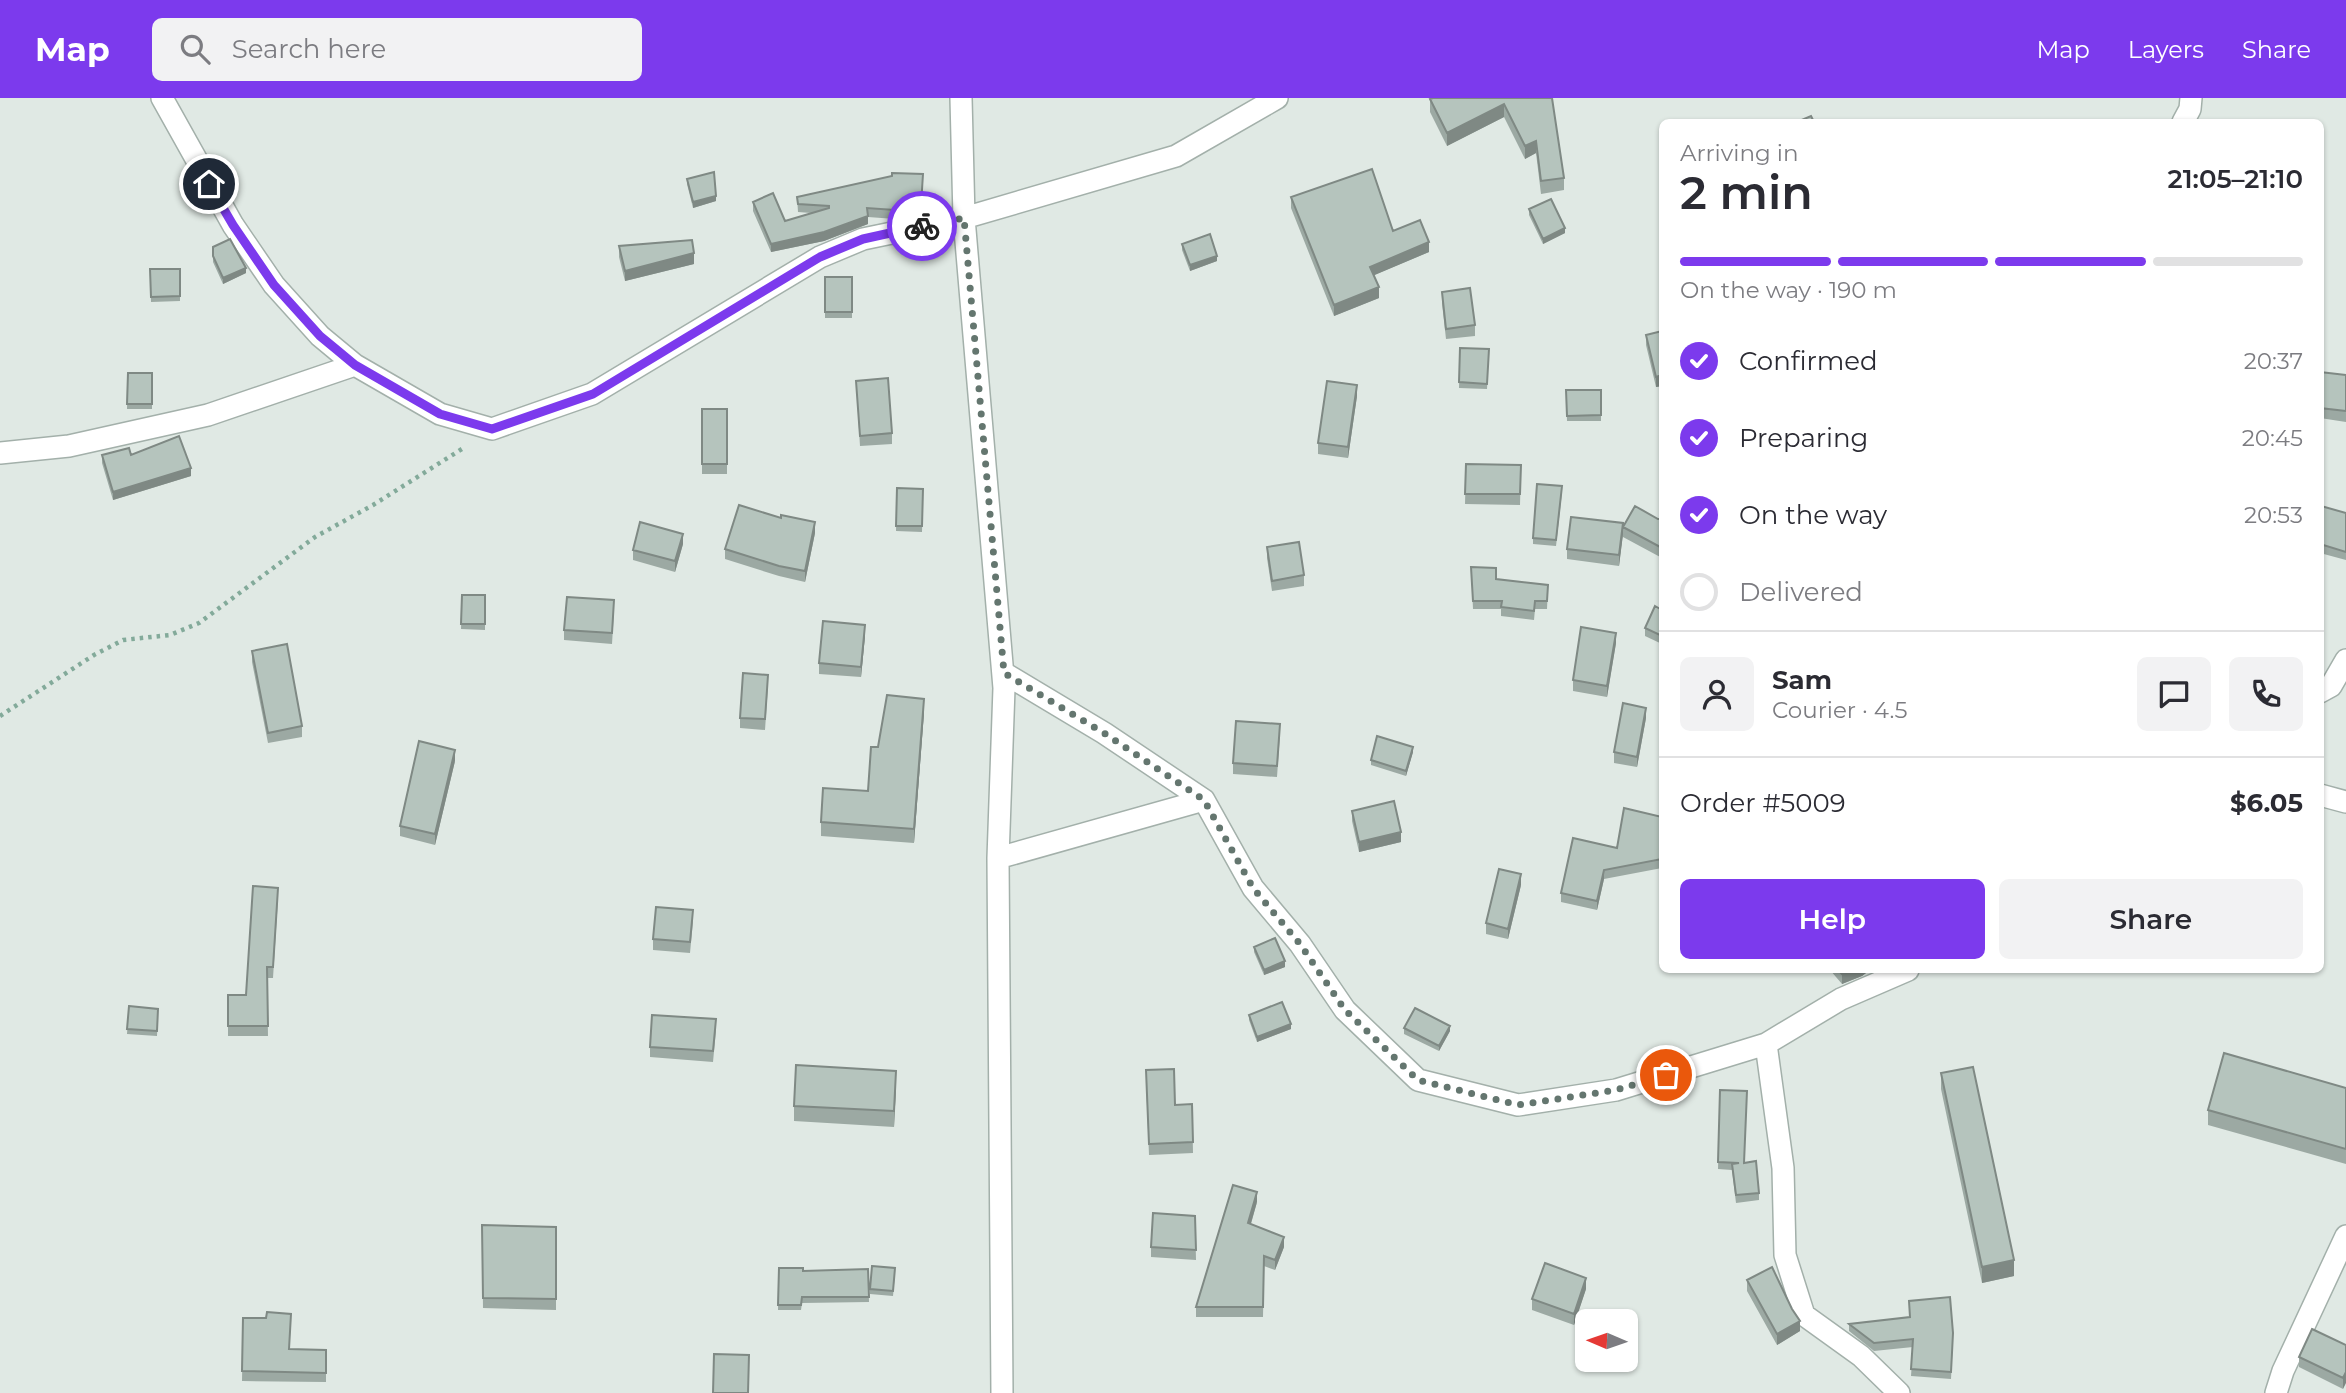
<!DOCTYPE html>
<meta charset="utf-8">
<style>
:root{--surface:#fff;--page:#f2f2f3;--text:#2b2b33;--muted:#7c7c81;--line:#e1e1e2;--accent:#7c3aed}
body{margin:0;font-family:Montserrat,sans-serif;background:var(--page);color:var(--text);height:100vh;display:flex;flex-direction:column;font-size:26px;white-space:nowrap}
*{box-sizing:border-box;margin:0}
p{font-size:23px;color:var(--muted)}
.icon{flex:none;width:38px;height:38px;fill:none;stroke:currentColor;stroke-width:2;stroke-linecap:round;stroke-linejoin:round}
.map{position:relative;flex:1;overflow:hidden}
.drawer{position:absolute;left:1659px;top:21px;width:665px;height:854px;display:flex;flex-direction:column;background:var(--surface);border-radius:10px;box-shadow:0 2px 5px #0004}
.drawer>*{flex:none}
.needle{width:46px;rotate:272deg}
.controls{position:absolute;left:1575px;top:1211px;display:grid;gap:14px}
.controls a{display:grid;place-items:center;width:63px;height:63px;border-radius:10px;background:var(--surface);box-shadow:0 2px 5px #0004;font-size:35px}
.pin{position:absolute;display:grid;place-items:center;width:60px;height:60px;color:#fff;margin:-30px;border:4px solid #fff;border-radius:50%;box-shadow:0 2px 7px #0007}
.courier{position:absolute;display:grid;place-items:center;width:70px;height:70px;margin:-35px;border:5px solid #7c3aed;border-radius:50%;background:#fff;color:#222;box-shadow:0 2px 9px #0007}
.headline em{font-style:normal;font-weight:600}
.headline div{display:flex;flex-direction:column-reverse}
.headline{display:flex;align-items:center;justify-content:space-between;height:119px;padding:0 21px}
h1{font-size:46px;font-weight:600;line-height:52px}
.bar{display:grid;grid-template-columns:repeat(4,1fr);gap:10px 7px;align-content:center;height:84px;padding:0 21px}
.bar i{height:9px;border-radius:5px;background:var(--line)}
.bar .current{background:var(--accent)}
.bar p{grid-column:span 4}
.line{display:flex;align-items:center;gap:18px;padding:0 21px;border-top:2px solid var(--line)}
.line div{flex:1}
.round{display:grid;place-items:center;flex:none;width:74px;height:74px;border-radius:10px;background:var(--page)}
ol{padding:0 21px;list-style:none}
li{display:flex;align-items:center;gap:21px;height:77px}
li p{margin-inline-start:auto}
li .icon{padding:7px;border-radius:50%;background:var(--accent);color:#fff;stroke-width:4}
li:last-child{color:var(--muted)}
li i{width:38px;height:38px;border:4px solid var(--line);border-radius:50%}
.button{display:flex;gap:14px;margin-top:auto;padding:14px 21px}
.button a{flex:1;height:80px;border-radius:10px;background:var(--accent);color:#fff;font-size:28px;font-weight:600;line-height:80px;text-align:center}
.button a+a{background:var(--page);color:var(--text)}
header{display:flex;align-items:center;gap:42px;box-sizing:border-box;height:98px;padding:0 35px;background:var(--accent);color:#fff}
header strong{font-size:33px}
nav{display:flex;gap:38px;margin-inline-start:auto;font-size:24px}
.search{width:490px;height:63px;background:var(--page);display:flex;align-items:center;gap:18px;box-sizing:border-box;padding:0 24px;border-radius:10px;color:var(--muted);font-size:26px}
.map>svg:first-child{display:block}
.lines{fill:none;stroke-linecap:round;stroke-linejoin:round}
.street-casing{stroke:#a3b0aa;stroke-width:24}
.path{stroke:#83aa9a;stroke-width:4.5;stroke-dasharray:3.5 5;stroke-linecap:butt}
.street{stroke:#fff;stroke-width:21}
.wall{fill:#9ca9a3}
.shaded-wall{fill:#7f8984}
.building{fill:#b5c4bd;stroke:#7f8984;stroke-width:2}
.done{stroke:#64766f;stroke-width:7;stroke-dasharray:0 12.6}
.route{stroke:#7c3aed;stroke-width:9}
</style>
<header>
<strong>Map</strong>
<div class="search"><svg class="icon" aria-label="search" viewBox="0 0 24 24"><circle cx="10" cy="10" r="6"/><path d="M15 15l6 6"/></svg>Search here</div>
<nav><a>Map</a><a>Layers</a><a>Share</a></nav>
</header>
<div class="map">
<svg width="2346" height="1295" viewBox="0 0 2346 1295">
<rect width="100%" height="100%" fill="#e0e9e4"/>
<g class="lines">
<g class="street-casing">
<path id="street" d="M 162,0 L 233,127 L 274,187 L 320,238 L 355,267 L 440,316 L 492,331 L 592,296 L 820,159 L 863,141 L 964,120 L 1176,58 L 1277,0
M 961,0 L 964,120 L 1004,590 L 998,760 L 1002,1295
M 2183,24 L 2190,11 L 2191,0
M 0,355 L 69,348 L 208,317 L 355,267
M 1004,575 L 1104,635 L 1204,702 L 1253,790 L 1300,846 L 1345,912 L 1418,982 L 1518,1007 L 1616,992 L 1766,946
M 2320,594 L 2331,588 L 2346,562
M 2320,697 L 2346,704
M 998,760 L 1204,702
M 1899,1295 L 1861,1258 L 1804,1217 L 1785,1157 L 1783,1070 L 1766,946 L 1841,901 L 1908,872
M 2276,1295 L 2283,1273 L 2346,1138"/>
</g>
<path class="path" d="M 0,618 L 94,557 L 123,542 L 170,537 L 199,525 L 315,439 L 373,407 L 465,349"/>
<use href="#street" class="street"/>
</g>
<path class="wall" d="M 1552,0 L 1564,80 L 1564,92 L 1541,96 L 1536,55 L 1525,61 L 1504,19 L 1447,48 L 1430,14 L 1430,1 Z
M 687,81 L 716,103 L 693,110 L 687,86 Z
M 923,85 L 921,116 L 895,121 L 868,119 L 868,126 L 824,143 L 771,154 L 753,113 L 753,104 L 785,123 L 811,115 L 798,114 L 797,99 Z
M 1291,99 L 1393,133 L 1429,154 L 1374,177 L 1379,200 L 1334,218 L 1291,110 Z
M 1529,111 L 1565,135 L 1543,146 L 1529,117 Z
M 1182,146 L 1217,163 L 1190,173 L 1182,152 Z
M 619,148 L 694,166 L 625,183 L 619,159 Z
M 213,149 L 246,175 L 223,186 L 213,164 Z
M 150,171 L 180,171 L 180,203 L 151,204 Z
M 825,179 L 852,179 L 852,220 L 825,220 Z
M 1442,194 L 1475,227 L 1475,238 L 1446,241 L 1442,205 Z
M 1662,233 L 1662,288 L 1656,289 L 1646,247 L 1646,237 Z
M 1460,250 L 1489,251 L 1487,291 L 1459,290 Z
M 2320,274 L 2346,277 L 2346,324 L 2320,320 Z
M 128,275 L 152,275 L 152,311 L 127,311 Z
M 856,283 L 892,335 L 892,346 L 860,348 Z
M 1566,292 L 1601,292 L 1601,323 L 1567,323 Z
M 1357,298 L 1348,360 L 1318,356 L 1318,345 Z
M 702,311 L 727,311 L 727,376 L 702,376 Z
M 102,357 L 191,378 L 113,402 L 102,365 Z
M 1466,366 L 1521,367 L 1520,407 L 1465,406 Z
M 897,390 L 923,391 L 922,434 L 896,433 Z
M 1562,394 L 1556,448 L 1533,446 L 1533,440 Z
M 2321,408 L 2346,415 L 2346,462 L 2320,455 Z
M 1658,421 L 1662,421 L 1662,460 L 1623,439 L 1623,429 Z
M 815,435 L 805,484 L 779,478 L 725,461 L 725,451 Z
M 1623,436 L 1619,468 L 1567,461 L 1567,451 Z
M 683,446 L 675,474 L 633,462 L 633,452 Z
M 1267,449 L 1304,477 L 1304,488 L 1272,493 L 1267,460 Z
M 1471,469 L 1496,481 L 1548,487 L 1547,511 L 1535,511 L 1534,522 L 1501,518 L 1501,511 L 1473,511 Z
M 462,497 L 485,497 L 485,532 L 461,531 Z
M 1662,512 L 1662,546 L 1645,538 L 1645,530 Z
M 614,513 L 612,546 L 564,542 L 564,532 Z
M 865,538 L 861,579 L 819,576 L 819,565 Z
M 1616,545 L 1607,599 L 1573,593 L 1573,582 Z
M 252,553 L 302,628 L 302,639 L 268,645 L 252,564 Z
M 768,588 L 765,632 L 740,630 L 740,620 Z
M 924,615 L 914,745 L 821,738 L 821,724 L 868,693 L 878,649 Z
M 1646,620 L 1637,669 L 1614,665 L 1614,654 Z
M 1280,636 L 1277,679 L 1233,676 L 1233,665 Z
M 1413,654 L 1406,678 L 1371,667 L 1371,662 Z
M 455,663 L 435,747 L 400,738 L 400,728 Z
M 1352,713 L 1401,744 L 1359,754 L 1352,723 Z
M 1662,719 L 1662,770 L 1604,781 L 1597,812 L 1561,804 L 1561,795 L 1617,750 Z
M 1521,787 L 1508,841 L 1486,836 L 1486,825 Z
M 278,801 L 273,880 L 267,880 L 268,938 L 228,938 L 228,897 L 246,897 Z
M 693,823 L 690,855 L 653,852 L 653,841 Z
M 1254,849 L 1285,869 L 1264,877 L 1254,854 Z
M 1830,872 L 1870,872 L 1862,878 L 1842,886 Z
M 129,908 L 158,911 L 157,938 L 127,936 Z
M 1249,917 L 1291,931 L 1257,944 L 1249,922 Z
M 1404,930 L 1450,933 L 1439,953 L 1404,936 Z
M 716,932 L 713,964 L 650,959 L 650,949 Z
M 1941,975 L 2014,1178 L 1982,1185 L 1941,991 Z
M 1146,983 L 1175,1007 L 1192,1006 L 1193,1055 L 1149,1057 Z
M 896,988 L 894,1029 L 794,1023 L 794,1008 Z
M 2346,990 L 2346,1066 L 2208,1027 L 2208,1012 Z
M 1720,992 L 1744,1065 L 1759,1095 L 1759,1102 L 1736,1105 L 1732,1072 L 1718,1071 Z
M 1257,1104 L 1251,1126 L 1284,1149 L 1275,1172 L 1264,1168 L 1263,1219 L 1196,1219 L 1196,1209 Z
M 1195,1118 L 1196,1162 L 1151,1159 L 1151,1149 Z
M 482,1127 L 556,1129 L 556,1212 L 483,1210 Z
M 779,1170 L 803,1173 L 868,1171 L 869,1204 L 802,1205 L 801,1212 L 778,1212 Z
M 895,1176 L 893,1198 L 870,1196 L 870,1191 Z
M 1747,1182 L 1792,1211 L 1800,1233 L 1777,1247 L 1747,1193 Z
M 1586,1191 L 1574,1227 L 1532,1212 L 1532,1201 Z
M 1909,1203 L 1953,1242 L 1951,1281 L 1911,1278 L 1913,1249 L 1874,1253 L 1849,1233 L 1849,1226 L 1910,1219 Z
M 243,1220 L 291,1226 L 289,1251 L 326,1252 L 326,1284 L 242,1283 Z
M 2346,1247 L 2343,1291 L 2299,1269 L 2299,1259 Z"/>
<path class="shaded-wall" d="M 1504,6 L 1504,19 L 1447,48 L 1447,35 Z
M 1536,43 L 1536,55 L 1525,61 L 1525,48 Z
M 923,76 L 921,116 L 895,121 L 895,112 Z
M 716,98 L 716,103 L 693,110 L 693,104 Z
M 868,118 L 868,126 L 824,143 L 771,154 L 771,146 Z
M 1565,130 L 1565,135 L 1543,146 L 1543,141 Z
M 1429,144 L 1429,154 L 1370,179 L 1370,169 Z
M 694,155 L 694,166 L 625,183 L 625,173 Z
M 1217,158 L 1217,163 L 1190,173 L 1190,167 Z
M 246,170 L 246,175 L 223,186 L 223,180 Z
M 1379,189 L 1379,200 L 1334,218 L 1334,207 Z
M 1662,277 L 1662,288 L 1656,289 L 1656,279 Z
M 1357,287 L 1357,298 L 1348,360 L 1348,349 Z
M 191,370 L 191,378 L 113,402 L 113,394 Z
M 815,424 L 815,435 L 805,484 L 805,473 Z
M 1623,425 L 1623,436 L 1619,468 L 1619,457 Z
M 683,436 L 683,446 L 675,474 L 675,463 Z
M 865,527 L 865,538 L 861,579 L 861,569 Z
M 1616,535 L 1616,545 L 1607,599 L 1607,588 Z
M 924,601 L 924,615 L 914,745 L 914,731 Z
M 1646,610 L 1646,620 L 1637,669 L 1637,659 Z
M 1413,649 L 1413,654 L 1406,678 L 1406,673 Z
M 455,652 L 455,663 L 435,747 L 435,736 Z
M 1401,734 L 1401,744 L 1359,754 L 1359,744 Z
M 1604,772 L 1604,781 L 1597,812 L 1597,803 Z
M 1521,776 L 1521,787 L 1508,841 L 1508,831 Z
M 1285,863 L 1285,869 L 1264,877 L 1264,872 Z
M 1852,872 L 1870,872 L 1862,878 L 1842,886 L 1842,876 Z
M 1291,926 L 1291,931 L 1257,944 L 1257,939 Z
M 1450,928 L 1450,933 L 1439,953 L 1439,948 Z
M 896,973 L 896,988 L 894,1029 L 894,1013 Z
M 1257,1094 L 1257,1104 L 1248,1135 L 1248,1125 Z
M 1284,1139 L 1284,1149 L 1275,1172 L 1275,1162 Z
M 2014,1162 L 2014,1178 L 1982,1185 L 1982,1169 Z
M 1586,1180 L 1586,1191 L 1574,1227 L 1574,1216 Z
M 1800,1223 L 1800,1233 L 1777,1247 L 1777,1236 Z
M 2346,1274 L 2346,1285 L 2343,1291 L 2343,1280 Z"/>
<path class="building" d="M 1433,0 L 1552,0 L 1564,80 L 1541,83 L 1536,43 L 1525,48 L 1504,6 L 1447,35 L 1430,1 Z
M 1811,18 L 1814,24 L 1797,24 Z
M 1372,71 L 1393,133 L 1420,122 L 1429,144 L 1370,169 L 1379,189 L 1334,207 L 1291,99 Z
M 714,74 L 716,98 L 693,104 L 687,81 Z
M 892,75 L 923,76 L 921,107 L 895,112 L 867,110 L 868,118 L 824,134 L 771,146 L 753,104 L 773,95 L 785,123 L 829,110 L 829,108 L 798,106 L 797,99 L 892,78 Z
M 1551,101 L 1565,130 L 1543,141 L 1529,111 Z
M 1210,136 L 1217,158 L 1190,167 L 1182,146 Z
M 230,141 L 246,170 L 223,180 L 213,158 L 213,149 Z
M 692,142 L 694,155 L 625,173 L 619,148 Z
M 150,171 L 180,171 L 180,198 L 151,199 Z
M 825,179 L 852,179 L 852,214 L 825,214 Z
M 1470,190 L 1475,227 L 1446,231 L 1442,194 Z
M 1662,233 L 1662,277 L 1656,279 L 1646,237 Z
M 1460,250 L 1489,251 L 1487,286 L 1459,284 Z
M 2320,274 L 2346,277 L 2346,313 L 2320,310 Z
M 128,275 L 152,275 L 152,306 L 127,306 Z
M 888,280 L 892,335 L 860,338 L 856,283 Z
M 1327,283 L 1357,287 L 1348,349 L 1318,345 Z
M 1566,292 L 1601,292 L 1601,317 L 1567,318 Z
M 702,311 L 727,311 L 727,366 L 702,366 Z
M 179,338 L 191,370 L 113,394 L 102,357 L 129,350 L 131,357 Z
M 1466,366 L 1521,367 L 1520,396 L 1465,396 Z
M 1537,386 L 1562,388 L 1556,442 L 1533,440 Z
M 897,390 L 923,391 L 922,428 L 896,428 Z
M 739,407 L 781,420 L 781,417 L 815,424 L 805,473 L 779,468 L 725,451 Z
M 1635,408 L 1658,421 L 1662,421 L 1662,450 L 1623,429 Z
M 2321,408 L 2346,415 L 2346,454 L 2320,446 Z
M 1571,419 L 1623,425 L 1619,457 L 1567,451 Z
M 640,424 L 683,436 L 675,463 L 633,452 Z
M 1299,444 L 1304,477 L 1272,483 L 1267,449 Z
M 1471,469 L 1496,470 L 1496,481 L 1548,487 L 1547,503 L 1535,503 L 1534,513 L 1501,509 L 1502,503 L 1473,503 Z
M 462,497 L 485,497 L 485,526 L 461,526 Z
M 567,499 L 614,502 L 612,535 L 564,532 Z
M 1655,508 L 1662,512 L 1662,538 L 1645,530 Z
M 823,523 L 865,527 L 861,569 L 819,565 Z
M 1581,529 L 1616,535 L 1607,588 L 1573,582 Z
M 287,546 L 302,628 L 268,635 L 252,553 Z
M 743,575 L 768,577 L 765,621 L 740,620 Z
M 887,597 L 924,601 L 914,731 L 821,724 L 823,690 L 868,693 L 871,649 L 878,649 Z
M 1623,605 L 1646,610 L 1637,659 L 1614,654 Z
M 1236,623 L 1280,626 L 1277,668 L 1233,665 Z
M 1377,638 L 1413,649 L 1406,673 L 1371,662 Z
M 419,643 L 455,652 L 435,736 L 400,728 Z
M 1394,703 L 1401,734 L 1359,744 L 1352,713 Z
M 1624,710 L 1662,719 L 1662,761 L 1604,772 L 1597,803 L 1561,795 L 1573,740 L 1617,750 Z
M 1499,771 L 1521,776 L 1508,831 L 1486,825 Z
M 253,788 L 278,790 L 273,869 L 267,869 L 268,928 L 228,928 L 228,897 L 246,897 Z
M 656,809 L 693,812 L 690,844 L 653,841 Z
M 1275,840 L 1285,863 L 1264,872 L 1254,849 Z
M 1838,872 L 1852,872 L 1842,876 Z
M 1282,904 L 1291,926 L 1257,939 L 1249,917 Z
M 129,908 L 158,911 L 157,933 L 127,931 Z
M 1415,910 L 1450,928 L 1439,948 L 1404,930 Z
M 652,917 L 716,921 L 713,953 L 650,949 Z
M 2224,955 L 2346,990 L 2346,1051 L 2208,1012 Z
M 796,967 L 896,973 L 894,1013 L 794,1008 Z
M 1973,969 L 2014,1162 L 1982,1169 L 1941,975 Z
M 1174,971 L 1175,1007 L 1192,1006 L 1193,1044 L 1149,1046 L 1146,972 Z
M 1720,992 L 1747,993 L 1744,1065 L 1756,1063 L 1759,1095 L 1736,1097 L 1732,1066 L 1739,1065 L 1718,1064 Z
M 1233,1087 L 1257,1094 L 1248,1125 L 1284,1139 L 1275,1162 L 1264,1158 L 1263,1209 L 1196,1209 Z
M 1153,1115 L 1195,1118 L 1196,1152 L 1151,1149 Z
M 482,1127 L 556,1129 L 556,1201 L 483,1200 Z
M 1545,1165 L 1586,1180 L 1574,1216 L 1532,1201 Z
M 872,1168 L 895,1170 L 893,1193 L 870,1191 Z
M 1772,1169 L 1792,1211 L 1800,1223 L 1777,1236 L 1747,1182 Z
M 779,1170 L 803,1170 L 803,1173 L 868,1171 L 869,1199 L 802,1199 L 801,1207 L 778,1207 Z
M 1950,1199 L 1953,1235 L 1951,1274 L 1911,1271 L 1913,1241 L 1874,1245 L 1849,1226 L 1910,1219 L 1909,1203 Z
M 267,1214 L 291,1216 L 289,1251 L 326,1252 L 326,1275 L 242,1273 L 243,1220 L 266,1220 Z
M 2312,1231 L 2346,1247 L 2346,1274 L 2343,1280 L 2299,1259 Z
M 714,1256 L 749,1257 L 748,1295 L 713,1295 Z"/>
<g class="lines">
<path class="done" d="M 922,128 L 964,120 L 1004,575 L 1104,635 L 1204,702 L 1253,790 L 1300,846 L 1345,912 L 1418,982 L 1518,1007 L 1616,992 L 1666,977"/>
<path class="route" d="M 209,86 L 233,127 L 274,187 L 320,238 L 337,252 L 355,267 L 440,316 L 492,331 L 593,296 L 820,159 L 863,141 L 922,128"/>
</g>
</svg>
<div class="controls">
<a><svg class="needle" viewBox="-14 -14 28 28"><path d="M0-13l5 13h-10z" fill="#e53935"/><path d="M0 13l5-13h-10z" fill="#7c7c81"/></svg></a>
</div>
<div class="pin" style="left:1666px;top:977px;background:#ea580c"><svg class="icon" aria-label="bag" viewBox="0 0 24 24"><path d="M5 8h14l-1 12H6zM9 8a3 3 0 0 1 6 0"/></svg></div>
<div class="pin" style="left:209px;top:86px;background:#1f2937"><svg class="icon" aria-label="home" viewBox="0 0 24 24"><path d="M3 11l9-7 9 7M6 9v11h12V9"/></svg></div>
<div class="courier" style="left:922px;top:128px"><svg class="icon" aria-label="bike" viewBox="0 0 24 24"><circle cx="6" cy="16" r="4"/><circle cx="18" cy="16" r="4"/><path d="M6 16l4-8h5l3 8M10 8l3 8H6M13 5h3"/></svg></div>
<section class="drawer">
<div class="headline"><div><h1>2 min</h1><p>Arriving in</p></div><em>21:05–21:10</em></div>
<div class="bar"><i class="current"></i><i class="current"></i><i class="current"></i><i></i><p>On the way · 190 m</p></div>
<ol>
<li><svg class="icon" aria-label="check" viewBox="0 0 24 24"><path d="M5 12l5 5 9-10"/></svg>Confirmed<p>20:37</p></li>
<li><svg class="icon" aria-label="check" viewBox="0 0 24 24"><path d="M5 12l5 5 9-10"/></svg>Preparing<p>20:45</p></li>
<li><svg class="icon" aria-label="check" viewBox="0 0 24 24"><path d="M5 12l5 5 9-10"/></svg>On the way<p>20:53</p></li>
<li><i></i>Delivered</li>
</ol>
<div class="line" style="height:126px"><a class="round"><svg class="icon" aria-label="person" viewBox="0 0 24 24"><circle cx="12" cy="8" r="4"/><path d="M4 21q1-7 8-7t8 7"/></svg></a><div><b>Sam</b><p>Courier · 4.5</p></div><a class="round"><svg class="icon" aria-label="chat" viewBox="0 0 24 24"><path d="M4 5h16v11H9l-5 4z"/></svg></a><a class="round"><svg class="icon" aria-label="phone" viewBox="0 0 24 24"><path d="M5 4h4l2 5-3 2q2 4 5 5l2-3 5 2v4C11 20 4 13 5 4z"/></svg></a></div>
<div class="line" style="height:91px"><div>Order #5009</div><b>$6.05</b></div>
<div class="button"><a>Help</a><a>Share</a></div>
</section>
</div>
